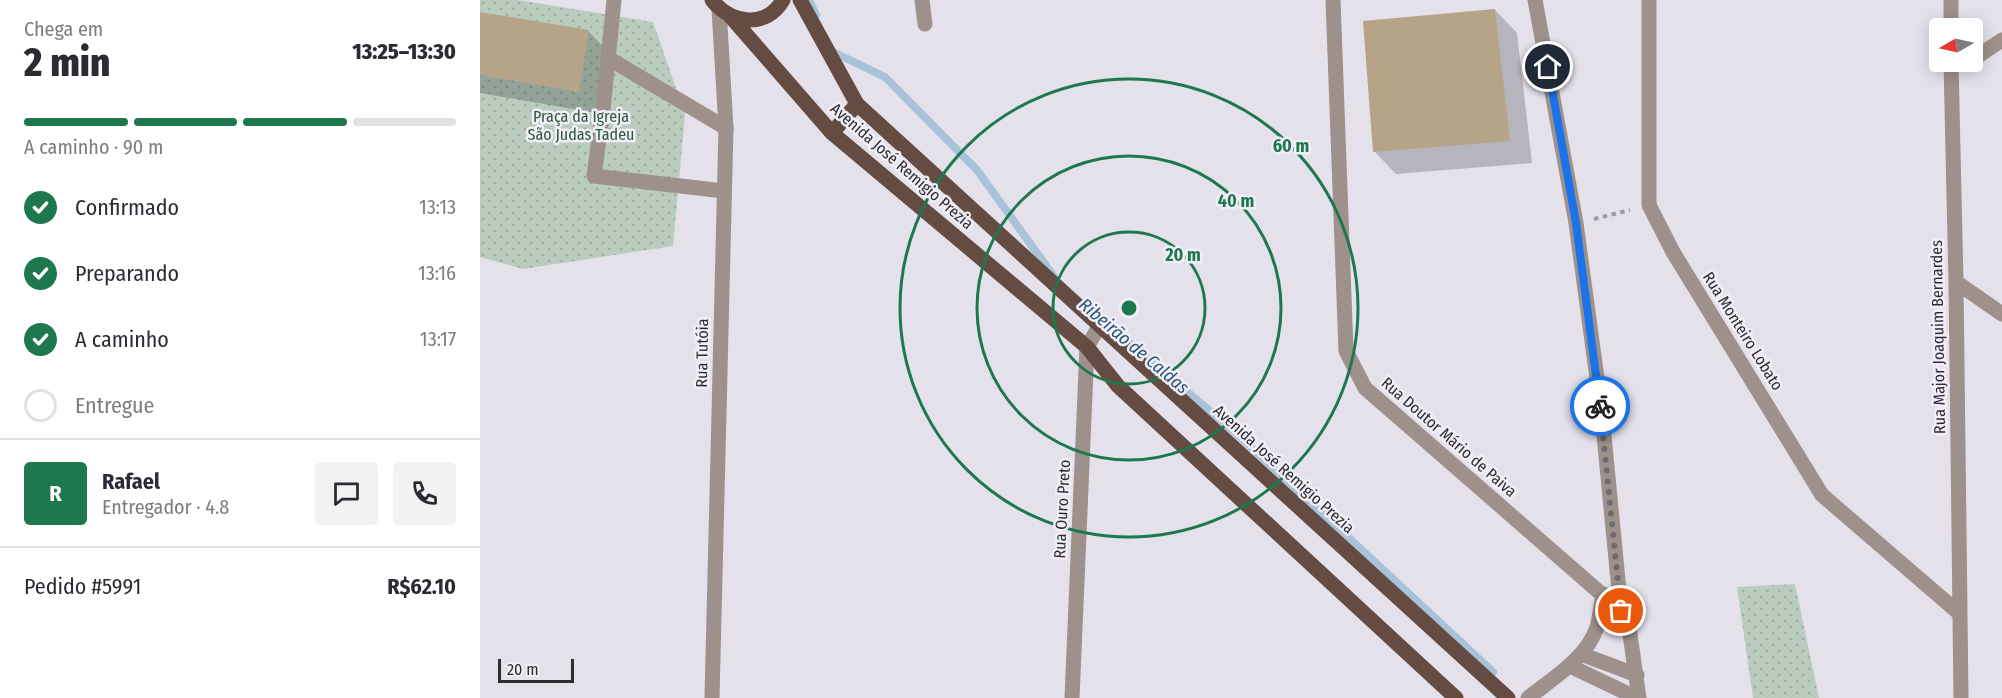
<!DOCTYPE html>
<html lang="pt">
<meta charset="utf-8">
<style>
:root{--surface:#fff;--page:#f2f2f3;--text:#2b2b33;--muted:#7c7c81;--line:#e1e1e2;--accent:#1d784e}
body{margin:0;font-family:"Fira Sans Condensed",sans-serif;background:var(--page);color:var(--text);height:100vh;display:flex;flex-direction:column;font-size:22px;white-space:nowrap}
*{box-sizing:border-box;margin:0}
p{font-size:20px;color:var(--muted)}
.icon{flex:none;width:33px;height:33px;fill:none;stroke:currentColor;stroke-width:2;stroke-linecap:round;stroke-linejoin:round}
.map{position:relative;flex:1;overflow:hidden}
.drawer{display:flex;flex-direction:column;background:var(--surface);width:480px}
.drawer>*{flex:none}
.needle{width:39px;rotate:261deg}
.controls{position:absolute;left:1449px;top:18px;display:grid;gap:12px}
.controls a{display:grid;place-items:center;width:54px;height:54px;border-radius:6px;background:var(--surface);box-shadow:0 3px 15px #0003;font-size:30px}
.scale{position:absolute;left:18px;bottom:15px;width:76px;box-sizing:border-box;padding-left:6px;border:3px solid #2d2c30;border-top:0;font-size:16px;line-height:21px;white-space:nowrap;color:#2d2c30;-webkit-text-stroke:4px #f1eef8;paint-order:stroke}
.pin{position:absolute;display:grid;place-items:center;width:51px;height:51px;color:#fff;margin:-26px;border:3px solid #fff;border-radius:50%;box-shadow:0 2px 6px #0007}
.courier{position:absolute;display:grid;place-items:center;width:60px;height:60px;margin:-30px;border:4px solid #1a73e8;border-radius:50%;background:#fff;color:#222;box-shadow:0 2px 8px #0007}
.summary em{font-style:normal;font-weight:800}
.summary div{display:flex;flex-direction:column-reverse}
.summary{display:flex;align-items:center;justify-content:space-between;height:102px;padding:0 24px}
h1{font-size:39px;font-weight:800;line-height:45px}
.bar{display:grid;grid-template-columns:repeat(4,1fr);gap:9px 6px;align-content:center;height:72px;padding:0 24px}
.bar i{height:8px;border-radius:4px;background:var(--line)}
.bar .on{background:var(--accent)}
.bar p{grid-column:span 4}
.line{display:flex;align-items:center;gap:15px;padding:0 24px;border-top:2px solid var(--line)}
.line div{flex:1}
.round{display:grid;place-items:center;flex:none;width:63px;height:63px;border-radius:6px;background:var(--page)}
ol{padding:0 24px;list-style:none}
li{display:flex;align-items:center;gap:18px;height:66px}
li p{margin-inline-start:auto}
li .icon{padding:6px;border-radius:50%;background:var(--accent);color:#fff;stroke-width:4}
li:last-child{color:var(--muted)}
li i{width:33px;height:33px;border:3px solid var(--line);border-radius:50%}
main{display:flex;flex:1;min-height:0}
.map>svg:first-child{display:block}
.green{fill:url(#green-dots)}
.shadow{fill:#0003}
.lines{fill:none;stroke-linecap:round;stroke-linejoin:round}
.stream{stroke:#a8c3d9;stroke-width:8}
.building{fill:#b6a489}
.path{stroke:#9d9ba3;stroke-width:4;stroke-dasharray:4.5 4.5;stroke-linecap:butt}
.service{stroke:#9e908a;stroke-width:15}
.minor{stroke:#9e908a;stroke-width:15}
.tertiary{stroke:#9e908a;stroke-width:15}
.primary{stroke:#654c43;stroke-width:15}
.done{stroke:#6d6b71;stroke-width:6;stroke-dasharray:0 10.8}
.route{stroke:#1a73e8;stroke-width:8}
.ring{fill:none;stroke:#1d784e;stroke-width:3}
.labels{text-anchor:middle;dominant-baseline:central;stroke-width:5;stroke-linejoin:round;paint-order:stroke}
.park-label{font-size:16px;fill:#295839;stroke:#f1eef8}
.street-label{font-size:16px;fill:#2d2c30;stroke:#f1eef8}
.water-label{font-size:18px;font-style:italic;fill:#275474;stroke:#f1eef8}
.centre{fill:#1d784e;stroke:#f1eef8;stroke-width:3}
.ring-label{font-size:18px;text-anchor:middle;font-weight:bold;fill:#1d784e;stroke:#f1eef8;stroke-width:5;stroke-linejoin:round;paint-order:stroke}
</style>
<main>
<section class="drawer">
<div class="summary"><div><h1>2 min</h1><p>Chega em</p></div><em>13:25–13:30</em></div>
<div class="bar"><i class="on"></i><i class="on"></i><i class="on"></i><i></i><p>A caminho · 90 m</p></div>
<ol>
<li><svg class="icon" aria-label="check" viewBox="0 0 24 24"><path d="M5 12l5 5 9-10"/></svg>Confirmado<p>13:13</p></li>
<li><svg class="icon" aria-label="check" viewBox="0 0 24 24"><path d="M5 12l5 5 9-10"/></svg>Preparando<p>13:16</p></li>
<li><svg class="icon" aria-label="check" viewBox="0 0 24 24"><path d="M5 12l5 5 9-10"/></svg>A caminho<p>13:17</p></li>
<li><i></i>Entregue</li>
</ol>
<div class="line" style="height:108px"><b class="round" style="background:var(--accent);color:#fff">R</b><div><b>Rafael</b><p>Entregador · 4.8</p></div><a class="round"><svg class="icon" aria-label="chat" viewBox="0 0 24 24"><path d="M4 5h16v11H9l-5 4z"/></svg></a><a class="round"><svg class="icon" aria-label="phone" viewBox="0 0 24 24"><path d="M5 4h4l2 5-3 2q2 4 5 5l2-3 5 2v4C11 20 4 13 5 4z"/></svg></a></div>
<div class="line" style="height:78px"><div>Pedido #5991</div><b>R$62.10</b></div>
</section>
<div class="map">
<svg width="1522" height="698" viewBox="0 0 1522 698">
<defs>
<pattern id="green-dots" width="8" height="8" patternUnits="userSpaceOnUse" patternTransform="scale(1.5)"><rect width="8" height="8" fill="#b9ccbe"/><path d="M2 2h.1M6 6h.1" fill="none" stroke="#9fafa4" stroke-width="1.8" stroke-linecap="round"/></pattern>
</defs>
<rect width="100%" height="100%" fill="#e4e1eb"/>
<path class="green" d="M 0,0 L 38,0 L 173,22 L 205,114 L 193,246 L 43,269 L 0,257 Z
M 1315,584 L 1339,698 L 1273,698 L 1257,587 Z"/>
<path class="shadow" d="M 1015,10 L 1037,33 L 1052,163 L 916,174 L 894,151 Z
M 0,14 L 109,32 L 131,54 L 121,114 L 0,93 Z"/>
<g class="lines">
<path class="stream" d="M 329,0 L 336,15
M 351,51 L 405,77 L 497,170 L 575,278
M 638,333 L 757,434 L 1013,672"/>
</g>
<path class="building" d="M 1015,9 L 1030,141 L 893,152 L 883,21 Z
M 0,12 L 109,30 L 99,92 L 0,75 Z"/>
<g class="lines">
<path class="path" d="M 1114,219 L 1150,210"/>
<path class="service" d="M 134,0 L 123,110 L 114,176 L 244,191
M 128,58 L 246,128
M 1090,666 L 1157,698"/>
<path class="minor" d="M 442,0 L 445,24
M 853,0 L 866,351 L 885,388 L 1141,611 L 1150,634 L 1159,698
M 1055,0 L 1096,223 L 1122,415 L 1141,611
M 1169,0 L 1169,205 L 1193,252 L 1342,495 L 1479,613
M 1471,0 L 1471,28
M 1492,60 L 1522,40
M 1471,62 L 1476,282 L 1481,698
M 1476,282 L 1522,314
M 1101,654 L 1157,675
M 232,698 L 246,128 L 239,9
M 1048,698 C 1072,679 1107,658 1117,627 C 1120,616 1121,605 1123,594"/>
<path class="tertiary" d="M 592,698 L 607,347 L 620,325"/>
<path class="primary" d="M 232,0 C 251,24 286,29 303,0
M 320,0 L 377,104 L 1028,698
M 251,17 L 352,133 L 607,347 L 638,386 L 976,698
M 352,133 L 377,104"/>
</g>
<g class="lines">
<path class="done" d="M 1120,406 L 1141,611"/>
<path class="route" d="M 1068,67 L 1096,223 L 1120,406"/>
</g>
<g class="ring">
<circle cx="649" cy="308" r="76"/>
<circle cx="649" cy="308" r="152"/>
<circle cx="649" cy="308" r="229"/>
</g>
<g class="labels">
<g class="park-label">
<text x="101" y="116">Praça da Igreja<tspan x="101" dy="18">São Judas Tadeu</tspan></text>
</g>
<g class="street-label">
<text transform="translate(422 166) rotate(41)">Avenida José Remigio Prezia</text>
<text transform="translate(1263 331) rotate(58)">Rua Monteiro Lobato</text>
<text transform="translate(1458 337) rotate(-91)">Rua Major Joaquim Bernardes</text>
<text transform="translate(222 353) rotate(-89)">Rua Tutóia</text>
<text transform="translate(969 437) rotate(41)">Rua Doutor Mário de Paiva</text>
<text transform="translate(804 469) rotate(42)">Avenida José Remigio Prezia</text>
<text transform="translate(582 509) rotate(-87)">Rua Ouro Preto</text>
</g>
<g class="water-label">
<text transform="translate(654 346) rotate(40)">Ribeirão de Caldas</text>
</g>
</g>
<circle cx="649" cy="308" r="9" class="centre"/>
<g class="ring-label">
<text x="811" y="152">60 m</text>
<text x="756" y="207">40 m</text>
<text x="703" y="261">20 m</text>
</g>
</svg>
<div class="controls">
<a><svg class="needle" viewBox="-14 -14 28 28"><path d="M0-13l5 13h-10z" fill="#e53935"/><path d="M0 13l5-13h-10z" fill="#7c7c81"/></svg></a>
</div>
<div class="scale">20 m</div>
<div class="pin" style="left:1141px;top:611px;background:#ea580c"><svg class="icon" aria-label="bag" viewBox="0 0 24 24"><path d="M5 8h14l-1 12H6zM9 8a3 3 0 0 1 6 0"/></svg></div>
<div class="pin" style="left:1068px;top:67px;background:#1f2937"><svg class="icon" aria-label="home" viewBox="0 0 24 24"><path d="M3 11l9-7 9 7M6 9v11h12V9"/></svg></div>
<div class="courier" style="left:1120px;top:406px"><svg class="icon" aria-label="bike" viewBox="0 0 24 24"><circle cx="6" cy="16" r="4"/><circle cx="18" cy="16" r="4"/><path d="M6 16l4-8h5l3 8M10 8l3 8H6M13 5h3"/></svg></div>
</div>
</main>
